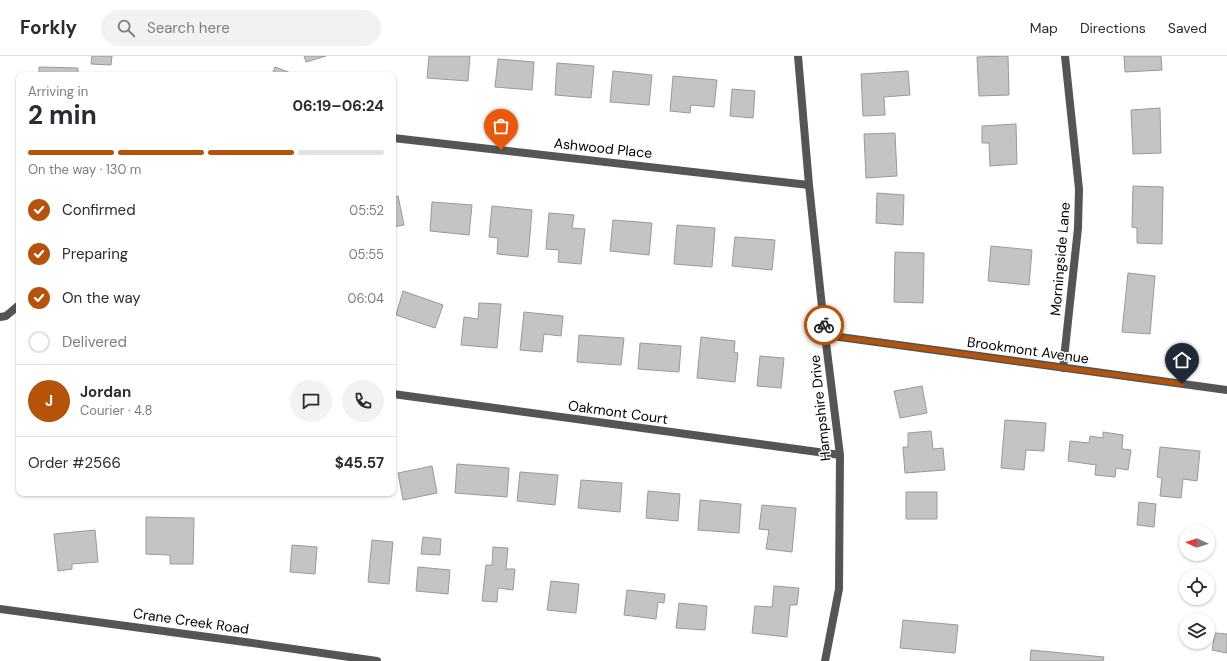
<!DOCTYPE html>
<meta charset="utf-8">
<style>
:root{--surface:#fff;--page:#f2f2f3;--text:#2b2b33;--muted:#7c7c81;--line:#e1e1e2;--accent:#b45309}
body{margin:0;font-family:"DM Sans",sans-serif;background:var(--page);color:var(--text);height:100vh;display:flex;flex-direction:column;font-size:15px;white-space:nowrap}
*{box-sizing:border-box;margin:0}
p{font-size:13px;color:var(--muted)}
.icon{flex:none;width:22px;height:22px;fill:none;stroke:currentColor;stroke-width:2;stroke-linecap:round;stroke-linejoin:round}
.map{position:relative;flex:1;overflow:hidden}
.panel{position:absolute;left:16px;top:16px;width:380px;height:424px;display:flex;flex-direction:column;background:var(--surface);border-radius:8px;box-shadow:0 1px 3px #0004}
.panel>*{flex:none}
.needle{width:26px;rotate:273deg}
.buttons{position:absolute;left:1179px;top:469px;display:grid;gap:8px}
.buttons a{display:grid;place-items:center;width:36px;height:36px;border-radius:50%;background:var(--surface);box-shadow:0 1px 3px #0004;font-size:20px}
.pin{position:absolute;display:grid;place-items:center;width:34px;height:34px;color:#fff;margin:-41px -17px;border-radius:50% 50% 50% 0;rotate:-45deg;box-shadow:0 0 4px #0007}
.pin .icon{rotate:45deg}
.courier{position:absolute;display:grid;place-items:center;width:40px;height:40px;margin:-20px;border:3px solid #b45309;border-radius:50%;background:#fff;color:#222;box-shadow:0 1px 5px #0007}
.headline em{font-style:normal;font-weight:700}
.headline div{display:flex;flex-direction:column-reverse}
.headline{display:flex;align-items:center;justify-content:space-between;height:68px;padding:0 12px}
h1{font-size:26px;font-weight:700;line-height:30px}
.bar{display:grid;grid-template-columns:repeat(4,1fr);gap:6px 4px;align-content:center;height:48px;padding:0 12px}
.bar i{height:5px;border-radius:3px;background:var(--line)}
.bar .current{background:var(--accent)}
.bar p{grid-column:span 4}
.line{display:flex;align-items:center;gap:10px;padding:0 12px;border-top:1px solid var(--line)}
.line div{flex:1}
.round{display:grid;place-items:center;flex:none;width:42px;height:42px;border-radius:21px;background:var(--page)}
ol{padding:0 12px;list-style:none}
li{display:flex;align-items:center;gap:12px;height:44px}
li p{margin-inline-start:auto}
li .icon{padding:4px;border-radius:50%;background:var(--accent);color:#fff;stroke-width:4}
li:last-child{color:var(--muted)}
li i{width:22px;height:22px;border:2px solid var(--line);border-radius:50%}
header{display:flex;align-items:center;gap:24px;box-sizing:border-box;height:56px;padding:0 20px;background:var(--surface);border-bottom:1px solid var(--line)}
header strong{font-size:19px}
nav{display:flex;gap:22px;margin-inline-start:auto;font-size:14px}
.search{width:280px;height:36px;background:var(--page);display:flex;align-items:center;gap:10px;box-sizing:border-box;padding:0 14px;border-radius:22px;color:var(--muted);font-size:15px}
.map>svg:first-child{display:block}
.building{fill:#c4c4c4;stroke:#999}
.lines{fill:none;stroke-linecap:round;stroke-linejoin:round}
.lane{stroke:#555;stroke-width:8}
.street{stroke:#555;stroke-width:8}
.done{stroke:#595959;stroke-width:4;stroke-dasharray:0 7.2}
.route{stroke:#b45309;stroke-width:5}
.labels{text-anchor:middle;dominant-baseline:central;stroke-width:3;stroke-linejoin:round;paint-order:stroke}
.street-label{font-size:14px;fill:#000;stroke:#fff}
</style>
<header>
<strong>Forkly</strong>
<div class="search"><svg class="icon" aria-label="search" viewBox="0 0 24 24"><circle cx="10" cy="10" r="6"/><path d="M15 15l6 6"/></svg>Search here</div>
<nav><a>Map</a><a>Directions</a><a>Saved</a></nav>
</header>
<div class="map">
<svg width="1227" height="605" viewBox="0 0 1227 605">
<rect width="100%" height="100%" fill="#fff"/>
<path class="building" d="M 92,0 L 112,0 L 111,9 L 91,8 Z
M 304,0 L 326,0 L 306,6 Z
M 429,0 L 470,0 L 468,25 L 427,22 Z
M 1008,0 L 1009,39 L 979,40 L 977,1 Z
M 1124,0 L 1161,0 L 1162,14 L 1125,16 Z
M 498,3 L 534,6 L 532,34 L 495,31 Z
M 557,7 L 594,10 L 591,42 L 555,39 Z
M 39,11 L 78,12 L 78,19 L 39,19 Z
M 275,11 L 296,19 L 272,19 Z
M 613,15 L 652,19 L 649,49 L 610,46 Z
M 908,15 L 910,39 L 884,41 L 885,59 L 863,60 L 861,18 Z
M 673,20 L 717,24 L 714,51 L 691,49 L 690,57 L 670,55 Z
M 732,33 L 755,35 L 753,62 L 730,60 Z
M 1160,52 L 1161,97 L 1133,98 L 1131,54 Z
M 1016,68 L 1017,108 L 990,110 L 989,87 L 982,87 L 982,70 Z
M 895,77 L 897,120 L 866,122 L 864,78 Z
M 1133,130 L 1163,131 L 1162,188 L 1137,187 L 1137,172 L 1132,171 Z
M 877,137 L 904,139 L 903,169 L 876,167 Z
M 398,140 L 404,169 L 393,171 L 393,141 Z
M 432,146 L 472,149 L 469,179 L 430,175 Z
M 492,150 L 532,154 L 528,201 L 497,198 L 498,182 L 489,181 Z
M 549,157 L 574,159 L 572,172 L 585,173 L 581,208 L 558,206 L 559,194 L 546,193 Z
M 613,164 L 652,167 L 649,199 L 610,195 Z
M 677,169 L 715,172 L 712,211 L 674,208 Z
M 735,181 L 775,184 L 772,214 L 732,210 Z
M 991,190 L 1032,194 L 1029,229 L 988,225 Z
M 895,196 L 924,197 L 923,247 L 894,246 Z
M 1128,217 L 1155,220 L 1150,278 L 1122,276 Z
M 403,235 L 443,249 L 435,272 L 396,259 Z
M 479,247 L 501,248 L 497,292 L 461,289 L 464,261 L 478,263 Z
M 524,256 L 563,260 L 561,280 L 544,278 L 542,296 L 520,294 Z
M 579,279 L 624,282 L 621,309 L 577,306 Z
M 701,281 L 735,285 L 734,296 L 738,297 L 735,326 L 697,322 Z
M 640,287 L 681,290 L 679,316 L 638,313 Z
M 760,300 L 784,302 L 781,332 L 757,330 Z
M 922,330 L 927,357 L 900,362 L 894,335 Z
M 1005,364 L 1046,367 L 1044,395 L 1026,394 L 1024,414 L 1001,412 Z
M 931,375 L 933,393 L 943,392 L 945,414 L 905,417 L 903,391 L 908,391 L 908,377 Z
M 1103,376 L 1123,379 L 1122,393 L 1131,394 L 1128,414 L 1116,412 L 1115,421 L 1095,419 L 1096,409 L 1068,405 L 1070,385 L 1089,387 L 1090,380 L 1103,382 Z
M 1160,391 L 1200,395 L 1197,425 L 1183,423 L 1181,442 L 1160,440 L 1162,422 L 1157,421 Z
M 457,408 L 509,412 L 507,441 L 455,437 Z
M 432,410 L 437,437 L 403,444 L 398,417 Z
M 520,416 L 558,419 L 555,449 L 517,445 Z
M 581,424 L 622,427 L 620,456 L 578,452 Z
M 648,435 L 680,438 L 678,465 L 646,462 Z
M 906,436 L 937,436 L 937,463 L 906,463 Z
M 700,444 L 741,448 L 739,477 L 698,474 Z
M 1139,446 L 1156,448 L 1154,471 L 1137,469 Z
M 762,449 L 796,452 L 792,496 L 766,493 L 769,474 L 759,473 Z
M 146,461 L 194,462 L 193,508 L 170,508 L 170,499 L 146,498 Z
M 95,474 L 98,506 L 72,508 L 72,513 L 58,515 L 54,478 Z
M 423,481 L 441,483 L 440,499 L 421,498 Z
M 372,484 L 393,486 L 389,528 L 368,526 Z
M 292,489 L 317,491 L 315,518 L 290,516 Z
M 493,491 L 508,492 L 506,513 L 515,513 L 513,534 L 498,532 L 497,546 L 482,545 L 486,509 L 492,509 Z
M 418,511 L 450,514 L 448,538 L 416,535 Z
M 551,525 L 579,528 L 576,557 L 547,554 Z
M 774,530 L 799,532 L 797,549 L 790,549 L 787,581 L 752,577 L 755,550 L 772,551 Z
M 627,534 L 665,538 L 664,547 L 658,546 L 656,563 L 624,559 Z
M 679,547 L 707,550 L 705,574 L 676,572 Z
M 903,564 L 958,569 L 955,597 L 900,592 Z
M 1215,577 L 1227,578 L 1227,597 L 1212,594 Z
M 1031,594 L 1104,601 L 1103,605 L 1030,605 Z"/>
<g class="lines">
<path class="lane" d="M 0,261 L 6,260 L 19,249"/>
<path class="street" d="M 798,0 L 809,129 L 825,279 L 840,399 L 839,533 L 825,605
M 393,82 L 809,129
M 825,279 L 1227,334
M 1063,312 L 1078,172 L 1079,133 L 1065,0
M 393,338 L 840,399
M 0,553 L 245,586 L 377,605"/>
</g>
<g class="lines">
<path class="done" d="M 501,94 L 809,129 L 824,269"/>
<path class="route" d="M 824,269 L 825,279 L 1182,328"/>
</g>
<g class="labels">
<g class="street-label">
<text transform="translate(603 92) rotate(6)">Ashwood Place</text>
<text transform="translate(1060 203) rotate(-85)">Morningside Lane</text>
<text transform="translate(1028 294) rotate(8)">Brookmont Avenue</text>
<text transform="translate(820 352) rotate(-96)">Hampshire Drive</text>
<text transform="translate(618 356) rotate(8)">Oakmont Court</text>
<text transform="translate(191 565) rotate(8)">Crane Creek Road</text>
</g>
</g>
</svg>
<div class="buttons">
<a><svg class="needle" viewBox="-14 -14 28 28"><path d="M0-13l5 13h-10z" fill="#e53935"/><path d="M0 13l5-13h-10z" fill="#7c7c81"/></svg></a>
<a><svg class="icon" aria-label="locate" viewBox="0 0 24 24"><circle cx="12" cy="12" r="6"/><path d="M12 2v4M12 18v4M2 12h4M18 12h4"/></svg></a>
<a><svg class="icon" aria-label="layers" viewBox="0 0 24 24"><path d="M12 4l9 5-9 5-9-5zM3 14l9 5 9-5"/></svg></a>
</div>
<div class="pin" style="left:501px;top:94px;background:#ea580c"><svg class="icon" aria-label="bag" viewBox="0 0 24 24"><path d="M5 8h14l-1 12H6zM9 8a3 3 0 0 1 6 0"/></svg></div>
<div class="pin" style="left:1182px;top:328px;background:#1f2937"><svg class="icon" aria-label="home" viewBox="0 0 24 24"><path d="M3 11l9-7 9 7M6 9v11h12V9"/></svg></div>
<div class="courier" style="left:824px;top:269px"><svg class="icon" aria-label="bike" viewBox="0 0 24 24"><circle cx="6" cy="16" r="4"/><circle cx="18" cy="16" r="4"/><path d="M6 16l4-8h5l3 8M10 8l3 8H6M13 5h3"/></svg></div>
<section class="panel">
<div class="headline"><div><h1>2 min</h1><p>Arriving in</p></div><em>06:19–06:24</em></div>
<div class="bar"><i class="current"></i><i class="current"></i><i class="current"></i><i></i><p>On the way · 130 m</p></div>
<ol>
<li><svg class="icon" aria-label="check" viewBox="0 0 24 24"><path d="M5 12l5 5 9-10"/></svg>Confirmed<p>05:52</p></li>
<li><svg class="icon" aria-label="check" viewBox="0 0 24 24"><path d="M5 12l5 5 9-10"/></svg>Preparing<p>05:55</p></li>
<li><svg class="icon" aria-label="check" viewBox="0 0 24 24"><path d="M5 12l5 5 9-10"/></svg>On the way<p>06:04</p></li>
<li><i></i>Delivered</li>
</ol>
<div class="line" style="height:72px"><b class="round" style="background:var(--accent);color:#fff">J</b><div><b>Jordan</b><p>Courier · 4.8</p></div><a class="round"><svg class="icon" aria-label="chat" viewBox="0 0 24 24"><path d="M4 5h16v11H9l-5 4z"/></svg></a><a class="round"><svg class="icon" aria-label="phone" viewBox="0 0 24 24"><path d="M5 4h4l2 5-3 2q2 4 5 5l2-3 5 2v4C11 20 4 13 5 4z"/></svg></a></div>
<div class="line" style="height:52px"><div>Order #2566</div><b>$45.57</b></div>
</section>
</div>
